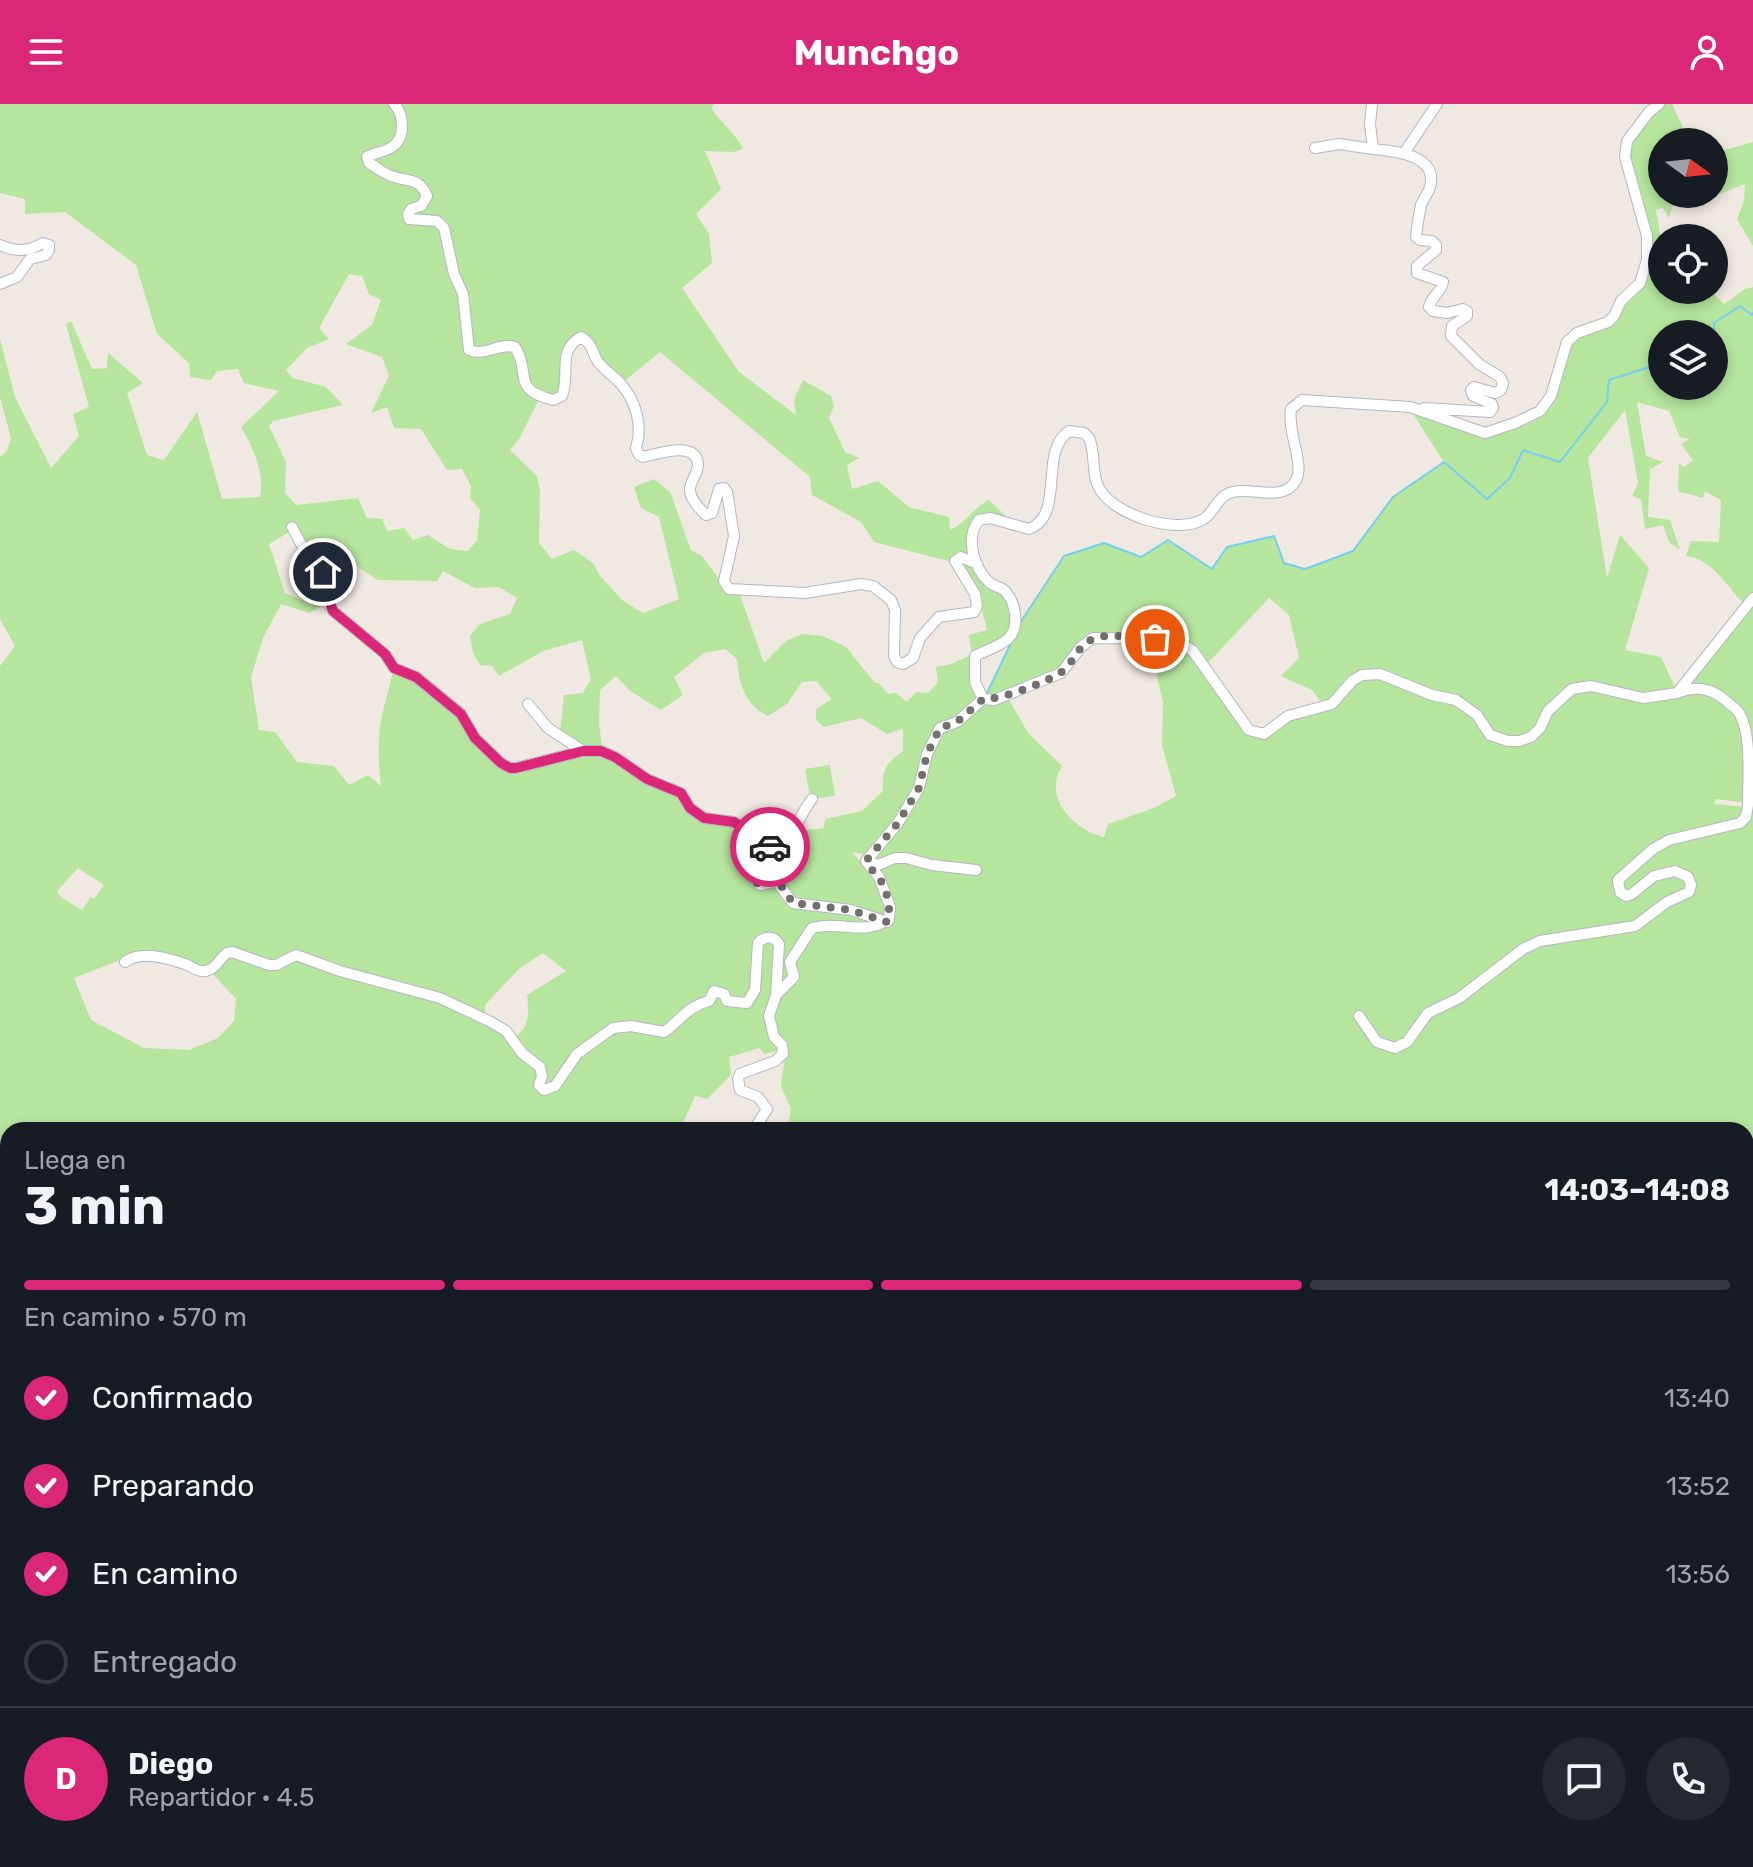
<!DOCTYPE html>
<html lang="es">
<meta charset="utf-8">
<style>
:root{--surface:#171b24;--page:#242831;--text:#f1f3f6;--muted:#9ea1a6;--line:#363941;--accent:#db2777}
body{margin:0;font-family:Rubik,sans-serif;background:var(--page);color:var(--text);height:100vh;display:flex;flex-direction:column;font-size:30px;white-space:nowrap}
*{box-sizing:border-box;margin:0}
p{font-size:26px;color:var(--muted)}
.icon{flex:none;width:44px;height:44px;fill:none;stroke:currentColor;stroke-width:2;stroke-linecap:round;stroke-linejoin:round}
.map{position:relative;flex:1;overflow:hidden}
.side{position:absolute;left:0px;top:1018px;width:1754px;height:746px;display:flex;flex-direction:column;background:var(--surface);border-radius:24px 24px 0 0;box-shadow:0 4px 12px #0003}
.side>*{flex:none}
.needle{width:52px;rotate:105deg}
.tools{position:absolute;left:1648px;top:24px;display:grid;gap:16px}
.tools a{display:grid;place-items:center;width:80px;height:80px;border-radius:50%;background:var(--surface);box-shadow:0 4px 12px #0003;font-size:40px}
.pin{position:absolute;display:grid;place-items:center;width:68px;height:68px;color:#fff;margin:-34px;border:4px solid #fff;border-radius:50%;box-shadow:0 2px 8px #0007}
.courier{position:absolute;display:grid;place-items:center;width:80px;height:80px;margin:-40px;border:6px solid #db2777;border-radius:50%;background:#fff;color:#222;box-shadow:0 2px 10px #0007}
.headline em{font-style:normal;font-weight:700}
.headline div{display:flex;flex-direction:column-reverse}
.headline{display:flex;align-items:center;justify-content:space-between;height:136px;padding:0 24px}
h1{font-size:52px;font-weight:700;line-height:60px}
.bar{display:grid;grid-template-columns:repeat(4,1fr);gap:12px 8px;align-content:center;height:96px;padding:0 24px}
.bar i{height:10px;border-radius:6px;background:var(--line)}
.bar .active{background:var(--accent)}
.bar p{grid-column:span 4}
.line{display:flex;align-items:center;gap:20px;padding:0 24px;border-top:2px solid var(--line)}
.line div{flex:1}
.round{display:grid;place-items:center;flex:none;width:84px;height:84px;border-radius:42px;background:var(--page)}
ol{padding:0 24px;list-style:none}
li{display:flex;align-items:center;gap:24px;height:88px}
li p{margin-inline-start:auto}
li .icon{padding:8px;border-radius:50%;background:var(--accent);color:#fff;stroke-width:4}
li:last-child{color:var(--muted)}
li i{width:44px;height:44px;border:4px solid var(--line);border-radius:50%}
header{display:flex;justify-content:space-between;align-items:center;height:104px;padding:0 24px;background:var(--accent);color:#fff;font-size:36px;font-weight:700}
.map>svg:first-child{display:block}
.green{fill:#b6e59e;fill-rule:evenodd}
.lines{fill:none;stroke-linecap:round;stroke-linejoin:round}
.stream{stroke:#75cff0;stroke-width:2}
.minor-casing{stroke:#b4b7c1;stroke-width:12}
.minor{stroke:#fff;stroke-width:10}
.done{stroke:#726f6d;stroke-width:8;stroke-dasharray:0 14.4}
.route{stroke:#db2777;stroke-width:10}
</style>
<header><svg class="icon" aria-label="menu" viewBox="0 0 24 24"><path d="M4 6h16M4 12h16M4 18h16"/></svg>Munchgo<svg class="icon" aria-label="person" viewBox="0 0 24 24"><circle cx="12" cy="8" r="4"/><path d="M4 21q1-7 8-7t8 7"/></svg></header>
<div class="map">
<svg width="1753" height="1763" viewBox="0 0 1753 1763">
<rect width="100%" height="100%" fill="#efe9e1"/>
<path class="green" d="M 0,0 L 391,0 L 397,7 L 400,25 L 389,42 L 371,48 L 365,53 L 366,60 C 375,64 382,72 390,74 C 405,79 418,75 425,92 L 420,100 L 409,103 L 405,111 L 408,118 L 436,119 L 441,125 L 452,171 L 461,191 L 463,241 L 467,248 C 483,255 497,241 513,245 C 528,267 509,276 539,295 L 519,335 L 510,346 L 537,372 L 540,387 L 539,439 L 552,455 L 574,446 L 593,459 L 600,472 L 622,496 L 643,509 L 679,495 L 659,413 L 641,404 L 634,383 L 654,375 L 670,388 L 691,446 L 702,452 L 728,487 L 739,488 L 764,559 L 786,537 L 802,530 L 823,532 L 846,543 L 875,579 L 879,579 L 888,590 L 896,589 L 907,598 L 916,588 L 928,589 L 938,578 L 936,563 L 948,561 L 972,551 L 969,531 L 987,526 L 978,489 L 958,455 L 976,462 L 988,480 L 1003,488 L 1012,508 L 1013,520 L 1007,532 L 972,551 C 970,568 972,579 980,594 L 955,616 L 938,622 C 926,641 925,661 917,681 C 906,708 885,729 866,751 L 852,748 C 869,768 891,788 886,815 L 852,804 L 795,797 C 771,764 782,762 797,727 L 824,724 L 825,715 L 862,707 L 883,687 C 882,666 885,660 903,647 L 903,625 L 887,630 L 861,614 L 824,623 L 816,616 L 816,605 L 832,595 L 816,577 L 802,578 L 787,600 L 768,612 C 744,600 739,580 737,555 L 725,545 L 704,549 L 674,573 L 683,591 L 661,606 L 630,587 L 616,572 L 600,586 L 599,619 L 602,644 L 584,644 L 560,627 L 564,591 L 583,589 L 591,575 L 582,536 L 543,547 L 499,572 L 492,562 L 480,561 L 473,549 L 470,532 L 480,520 L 510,510 L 517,494 L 499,483 L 475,484 L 443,467 L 437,477 L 378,476 L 341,452 L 324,466 L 312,455 L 292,419 L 291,427 L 269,440 L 285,489 L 302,496 L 324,476 L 326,500 L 309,509 L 281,500 L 263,534 L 251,573 L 259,626 L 275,628 L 297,658 L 334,662 L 349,681 L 368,671 L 381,682 C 379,660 377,639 381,617 C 384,600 390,584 393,566 L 414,575 L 459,612 L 473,636 L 509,667 L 583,649 L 600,649 L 614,655 L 646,678 L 679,691 L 688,706 L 703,717 L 733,721 L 750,738 L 767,743 L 766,756 C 756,763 744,774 759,783 L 777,780 L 792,801 L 851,809 L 879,819 C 859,827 836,815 810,822 L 788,858 L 792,872 L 779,885 L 782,839 L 774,831 L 761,833 C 744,848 760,879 746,897 L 729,895 C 725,888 721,885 713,886 L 708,896 L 696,898 L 663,925 C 650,927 639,919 626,920 C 588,924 571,960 549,983 L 542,980 C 548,960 525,949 515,933 C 530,923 529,908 527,891 L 566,867 L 543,849 L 520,864 L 485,901 L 485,912 L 440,891 L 340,864 L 297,849 L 292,848 L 275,859 L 233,846 L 226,846 L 214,860 L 203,866 L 184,857 L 141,848 L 74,874 L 91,916 L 144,944 L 189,946 L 218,934 L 234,917 L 236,895 L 211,868 L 223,854 L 232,851 L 276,864 L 296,853 C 352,874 411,883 465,909 C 478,915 492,919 503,928 C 512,935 515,945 523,952 C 533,963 541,964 537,981 L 543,988 L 550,988 L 557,984 L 578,952 L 614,927 L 631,925 L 664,931 L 696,902 L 710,899 L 715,889 L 723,892 L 727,899 L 748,901 L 757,886 L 760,840 L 772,836 L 777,841 L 774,890 L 767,912 L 772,935 L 782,946 L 764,950 L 760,944 L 729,953 L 731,971 L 707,995 L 695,992 L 680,1026 L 8,1026 L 8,1756 L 719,1756 L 720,1761 L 716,1763 L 0,1763 L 0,562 L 15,542 L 0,515 L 0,353 L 7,347 L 11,334 L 0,293 L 0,235 L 15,293 L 51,364 L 79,332 L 73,310 L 89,303 L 66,220 L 71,217 L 92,265 L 107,264 L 108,249 L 143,279 L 127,289 L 147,351 L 164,356 L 197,308 L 222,395 L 260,393 C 265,368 253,344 241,323 L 279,287 L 244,279 L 238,265 L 217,267 L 211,276 L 190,273 L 189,259 L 157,230 L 136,161 L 65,108 L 25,110 L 25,95 L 0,89 ZM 349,170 L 362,172 L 369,190 L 381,196 L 372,221 L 346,240 L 382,253 L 389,272 L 371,309 L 387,303 L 394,324 L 421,325 L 447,366 L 462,365 L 471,382 L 470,394 L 480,406 L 477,436 L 468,447 L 450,445 L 428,431 L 413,436 L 404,424 L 387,427 L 382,415 L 367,414 L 358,394 L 296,401 L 285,389 L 286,358 L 269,322 L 273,317 L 343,301 L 326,283 L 293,274 L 286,266 L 307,244 L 329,235 L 319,224 ZM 78,764 L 104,781 L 94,795 L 91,793 L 82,806 L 61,793 L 57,787 Z
M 398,0 L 713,0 L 712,5 C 721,19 737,31 743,45 L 733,48 L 705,47 L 721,85 L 696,110 L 709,130 L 712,159 L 682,184 L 739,268 L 796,311 L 794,296 L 803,276 L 831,292 L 834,302 L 829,314 L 845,348 L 859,354 L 847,361 L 852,385 L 878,377 L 909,403 L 949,413 L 950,426 C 966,419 973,404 989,396 L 1010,416 L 978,414 L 973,455 L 953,458 L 874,438 L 861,418 L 812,391 L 810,373 L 660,248 L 623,278 L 601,258 L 590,235 L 570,236 L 560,291 L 553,294 L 528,283 L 517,240 L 470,245 L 446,123 L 411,111 L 423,104 L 426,82 L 390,69 L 370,57 L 400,38 Z
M 1663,0 L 1672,0 L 1686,30 L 1700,38 L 1662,38 L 1662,90 L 1714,90 L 1714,49 L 1753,38 L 1753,142 L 1737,115 L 1744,97 L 1745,80 L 1687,103 L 1675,93 L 1669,114 L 1663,104 L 1656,106 L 1662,142 L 1662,186 L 1710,186 L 1724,200 L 1745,185 L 1753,183 L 1753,494 L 1745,501 C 1727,483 1713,455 1686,452 L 1691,437 L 1719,438 L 1721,396 L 1705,387 L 1703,394 L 1678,387 L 1679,359 L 1684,363 L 1693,356 L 1681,340 L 1690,335 L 1680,333 L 1669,307 L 1637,298 L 1646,352 L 1663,358 L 1650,365 L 1648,413 L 1670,416 L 1680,446 L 1669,438 L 1663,421 L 1645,425 L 1641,395 L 1632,392 L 1638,379 L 1625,306 L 1588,354 L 1607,474 L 1620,431 L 1649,464 L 1625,546 L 1661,553 L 1676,586 L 1643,592 L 1572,583 L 1539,622 L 1519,635 L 1499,633 L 1467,600 L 1362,569 L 1331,598 L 1323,601 L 1312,586 L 1281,572 L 1299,554 L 1289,511 L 1269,494 L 1206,561 L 1182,537 L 1093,532 L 1060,567 L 994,593 L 985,592 L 1024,511 L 1064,452 L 1104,439 L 1141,453 L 1168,436 L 1211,464 L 1227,443 L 1274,432 L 1284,459 L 1305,465 L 1353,447 L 1393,393 L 1444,358 L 1410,305 L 1484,331 L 1541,309 L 1569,240 L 1579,231 L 1609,220 L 1650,157 L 1628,52 L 1629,38 ZM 1662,230 L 1714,230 L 1714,282 L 1662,282 Z
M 1753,497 L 1753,699 L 1748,628 L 1722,590 L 1684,584 Z
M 1149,538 L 1180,542 L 1191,549 L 1247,628 L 1265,632 L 1290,614 L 1334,602 L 1353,579 L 1363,574 L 1379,573 L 1431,594 L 1456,598 L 1475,612 L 1488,633 L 1508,639 L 1520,640 L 1532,635 L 1542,625 L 1550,608 L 1573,588 L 1591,585 L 1643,596 L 1692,587 L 1704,587 L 1719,594 L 1737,610 L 1743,629 L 1746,699 L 1716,695 L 1714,700 L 1745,703 L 1744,711 L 1739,717 L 1668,734 L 1652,743 L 1615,775 L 1618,790 L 1625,794 C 1642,790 1675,751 1689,781 L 1687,786 L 1666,796 L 1634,819 L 1540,834 L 1522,843 L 1458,891 L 1426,907 L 1405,935 L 1394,942 L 1379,937 L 1358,908 L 1354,910 L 1376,940 L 1386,946 L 1396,947 L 1408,940 L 1429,911 L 1460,896 L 1524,847 L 1541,839 L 1636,824 L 1669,800 L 1691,790 L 1694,781 L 1689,771 L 1676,764 L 1654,770 L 1626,789 L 1623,787 L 1620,777 L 1655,747 L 1670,738 L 1742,722 L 1749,714 L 1750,704 L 1753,704 L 1753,1730 L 1746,1732 L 1746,1026 L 787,1026 L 791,1005 L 781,982 L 786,946 C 784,939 779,936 776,930 C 764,905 781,892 796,874 L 793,858 L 813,826 C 840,818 867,835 892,817 C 893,795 885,777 870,762 L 878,763 L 895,757 L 905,756 L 932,763 L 970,767 L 970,763 L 907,752 L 895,752 L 878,758 L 869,756 C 887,732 907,713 920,685 C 929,666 929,645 941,627 L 958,620 L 984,597 L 995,598 L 1008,594 L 1028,629 L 1062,662 C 1042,694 1074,726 1104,733 L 1108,720 L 1154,704 L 1176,692 L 1162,641 L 1163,598 Z
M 830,661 L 835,692 L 814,695 L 810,692 L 805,665 Z
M 1036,1756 L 1344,1756 L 1325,1763 L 1046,1763 Z
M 1437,1756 L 1689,1756 L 1680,1763 L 1441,1763 Z"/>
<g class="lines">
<path class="stream" d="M 1714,243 L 1714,219 L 1740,202 L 1752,211 L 1753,209
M 1020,519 L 1064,452 L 1104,439 L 1141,453 L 1168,436 L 1212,465 L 1227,443 L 1274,432 L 1284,459 L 1305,465 L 1353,447 L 1393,393 L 1444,358 L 1487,395 L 1510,374 L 1523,346 L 1560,358 L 1607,298 L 1609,276 L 1662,259
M 986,591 L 1011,539"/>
<g class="minor-casing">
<path id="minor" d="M 394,0 C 404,11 406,33 392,43 C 385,48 375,48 367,53 L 369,59 C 375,62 380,67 387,70 C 403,79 419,71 427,92 L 421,102 L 411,105 L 408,110 L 409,115 L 437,117 L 444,124 L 454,170 L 463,190 L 469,246 C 485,253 499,238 515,243 C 532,270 510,285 553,296 L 562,292 C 571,270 556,247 581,233 C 592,239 592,248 598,258 C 604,266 614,272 621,280 C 636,297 643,322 636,344 L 639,351 L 643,353 C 657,350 696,336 698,360 C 698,370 691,376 690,384 C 689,394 699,404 706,411 L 712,409 L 719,385 L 724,384 L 727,388 L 734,432 L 724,477 L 729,485 L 805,489 L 861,480 L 873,482 L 891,496 L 895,506 L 894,552 L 897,558 L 903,560 L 913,554 L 920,534 L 939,513 L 974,508 L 977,502 L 975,490 L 955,457 L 961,453 L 977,460
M 1372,0 L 1370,20 L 1373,45 C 1394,47 1439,51 1430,83 C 1428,90 1423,95 1421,101 C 1419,111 1417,123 1416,133 L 1420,136 L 1432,137 L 1436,141 L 1436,146 L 1417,162 L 1417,169 L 1443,178 C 1442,188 1431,192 1429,203 L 1433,207 L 1447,209 L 1463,205 L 1467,207 L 1467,212 L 1452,222 L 1451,232 L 1479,260 L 1500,273 L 1503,279 L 1501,286 L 1495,289 L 1474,283 L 1471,286 L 1473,292 L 1492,300 L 1493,304 L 1490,308 L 1424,304
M 1659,0 L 1649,8 L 1627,37 L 1625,53 L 1647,132 L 1647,156 L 1640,179 L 1621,197 L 1614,212 L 1608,218 L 1577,229 L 1567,238 L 1551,292 L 1540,307 L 1515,319 L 1485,329 L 1410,303 L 1302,296 L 1291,305 C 1287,329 1305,360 1296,376 C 1284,399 1253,383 1233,388 C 1217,391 1215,409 1202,416 C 1175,431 1110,410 1098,382 C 1091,367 1096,349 1089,334 L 1084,329 L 1069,327 C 1038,348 1066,411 1029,425 L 990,414 L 979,416 C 965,433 973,464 990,479 C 995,483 1002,483 1006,488 C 1016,500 1020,523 1008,535 C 1000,542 985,547 975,552 L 975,578 L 983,595 L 994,596 L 1061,569 L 1081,543 L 1093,534 L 1166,535 L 1181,539 L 1193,547 L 1249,626 L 1264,630 L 1288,612 L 1332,600 L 1352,577 L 1362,571 L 1380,570 L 1432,591 L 1456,596 L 1477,611 L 1490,631 L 1508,637 L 1519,637 L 1531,633 L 1540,624 L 1548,607 L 1572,585 L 1591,582 L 1643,594 L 1677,589 L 1753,494
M 1315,44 L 1339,40 L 1373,45
M 1404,49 L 1437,0
M 0,141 C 16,148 28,148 43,139 L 49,141 L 49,146 L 46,151 L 30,155 L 17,173 L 0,180
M 292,423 L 310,457 L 323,468 L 327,476 L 328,499 L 333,507 L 385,550 L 394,564 L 416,573 L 461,610 L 475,634 L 501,659 L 510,664 L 516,664 L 583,647 L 601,647 L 615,653 L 647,675 L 681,689 L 690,704 L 704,714 L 734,718 L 742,723 C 747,738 757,734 769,742 C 772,762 758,757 754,773 L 760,781 L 778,777
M 528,600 L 548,624 L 583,647
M 812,695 C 802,708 773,763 778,778 C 781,785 789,793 793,799 L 851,806 L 887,818
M 866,757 L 878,761 L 895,754 L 906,754 L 932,761 L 976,766
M 125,858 C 141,846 167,854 185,860 C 193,863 200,870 209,866 C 217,863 220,854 227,849 L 232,848 L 269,861 L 276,861 L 296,851 L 340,867 L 440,894 L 491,918 L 506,927 L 522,949 L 540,963 L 542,972 L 539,981 L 544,986 L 555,982 L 577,950 L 613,924 L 631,922 L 664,928 C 681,916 688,902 709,897 L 714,887 L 724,890 L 727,897 L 747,899 L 755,886 L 758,839 C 765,832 773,831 779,840 L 776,891
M 1359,912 L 1377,938 L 1395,944 L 1407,938 L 1428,909 L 1459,894 L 1523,845 L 1540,837 L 1635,822 L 1667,798 L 1689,788 L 1691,781 L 1688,773 L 1675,767 L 1654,772 L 1632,790 L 1626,792 L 1620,788 L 1618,776 L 1653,745 L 1669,736 L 1740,719 L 1746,713 L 1748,701 C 1748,677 1752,629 1739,609 C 1736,604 1729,600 1725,596 C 1711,584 1696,582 1679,588
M 754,1026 L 767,1005 L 758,993 L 740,986 L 738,975 L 740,970 L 775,957 L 783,950 L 782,941 L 774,933 L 769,912 L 776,891 L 794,873 L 790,858 L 812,824 C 840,816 864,833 889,815 L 890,803 L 879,773 L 866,757 L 898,719 L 919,684 L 927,650 L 940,624 L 957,618 L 983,595
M 1746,1737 L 1753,1735
M 911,1756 L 921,1763
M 1434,1756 L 1437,1763
M 1338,1763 L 1355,1756
M 1686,1763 L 1696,1756"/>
</g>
<use href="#minor" class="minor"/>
</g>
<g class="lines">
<path class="done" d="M 770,743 L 768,757 L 755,767 L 756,778 L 760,781 L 778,777 L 793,799 L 851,806 L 887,818 L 889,815 C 890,802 887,785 879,774 C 875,767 869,765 866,757 L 898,719 L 919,684 L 927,650 L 940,624 L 957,618 L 983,595 C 998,597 1053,576 1064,566 C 1074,557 1079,540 1093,535 C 1110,528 1137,535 1155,535"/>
<path class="route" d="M 323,468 C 330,480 326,494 333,507 L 385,550 L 394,564 L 416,573 L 461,610 L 475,634 L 501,659 L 510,664 L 516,664 L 583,647 L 601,647 L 615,653 L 647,675 L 681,689 L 690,704 L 704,714 L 734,718 L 742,723 C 747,738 759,734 770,743"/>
</g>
</svg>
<div class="tools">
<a><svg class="needle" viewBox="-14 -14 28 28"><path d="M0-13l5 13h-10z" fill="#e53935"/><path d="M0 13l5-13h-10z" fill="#9ea1a6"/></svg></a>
<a><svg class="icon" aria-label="locate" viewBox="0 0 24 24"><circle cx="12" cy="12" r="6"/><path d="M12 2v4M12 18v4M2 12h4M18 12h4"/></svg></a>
<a><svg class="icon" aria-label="layers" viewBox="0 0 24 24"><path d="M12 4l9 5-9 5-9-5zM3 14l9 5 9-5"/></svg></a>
</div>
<div class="pin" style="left:1155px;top:535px;background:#ea580c"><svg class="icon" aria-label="bag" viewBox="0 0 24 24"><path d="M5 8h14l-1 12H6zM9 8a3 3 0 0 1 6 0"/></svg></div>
<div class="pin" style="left:323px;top:468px;background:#1f2937"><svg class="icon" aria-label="home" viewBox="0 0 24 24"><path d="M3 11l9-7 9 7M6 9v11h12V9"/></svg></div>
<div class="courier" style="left:770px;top:743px"><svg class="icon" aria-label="car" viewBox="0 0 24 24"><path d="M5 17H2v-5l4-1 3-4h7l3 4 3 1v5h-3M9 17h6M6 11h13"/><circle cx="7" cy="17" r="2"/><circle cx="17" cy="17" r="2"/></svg></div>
<section class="side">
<div class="headline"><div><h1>3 min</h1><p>Llega en</p></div><em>14:03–14:08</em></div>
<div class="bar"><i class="active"></i><i class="active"></i><i class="active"></i><i></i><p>En camino · 570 m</p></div>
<ol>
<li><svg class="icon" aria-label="check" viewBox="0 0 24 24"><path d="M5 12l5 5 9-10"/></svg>Confirmado<p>13:40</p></li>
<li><svg class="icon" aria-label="check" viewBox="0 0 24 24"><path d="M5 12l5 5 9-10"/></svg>Preparando<p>13:52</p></li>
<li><svg class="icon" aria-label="check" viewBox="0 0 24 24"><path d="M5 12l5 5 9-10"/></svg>En camino<p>13:56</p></li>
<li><i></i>Entregado</li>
</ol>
<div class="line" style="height:144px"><b class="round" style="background:var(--accent);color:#fff">D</b><div><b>Diego</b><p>Repartidor · 4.5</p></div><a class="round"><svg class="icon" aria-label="chat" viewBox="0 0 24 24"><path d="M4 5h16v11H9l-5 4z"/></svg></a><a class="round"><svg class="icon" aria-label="phone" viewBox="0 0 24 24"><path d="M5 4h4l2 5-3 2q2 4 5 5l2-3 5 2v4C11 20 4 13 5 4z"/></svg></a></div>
</section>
</div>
